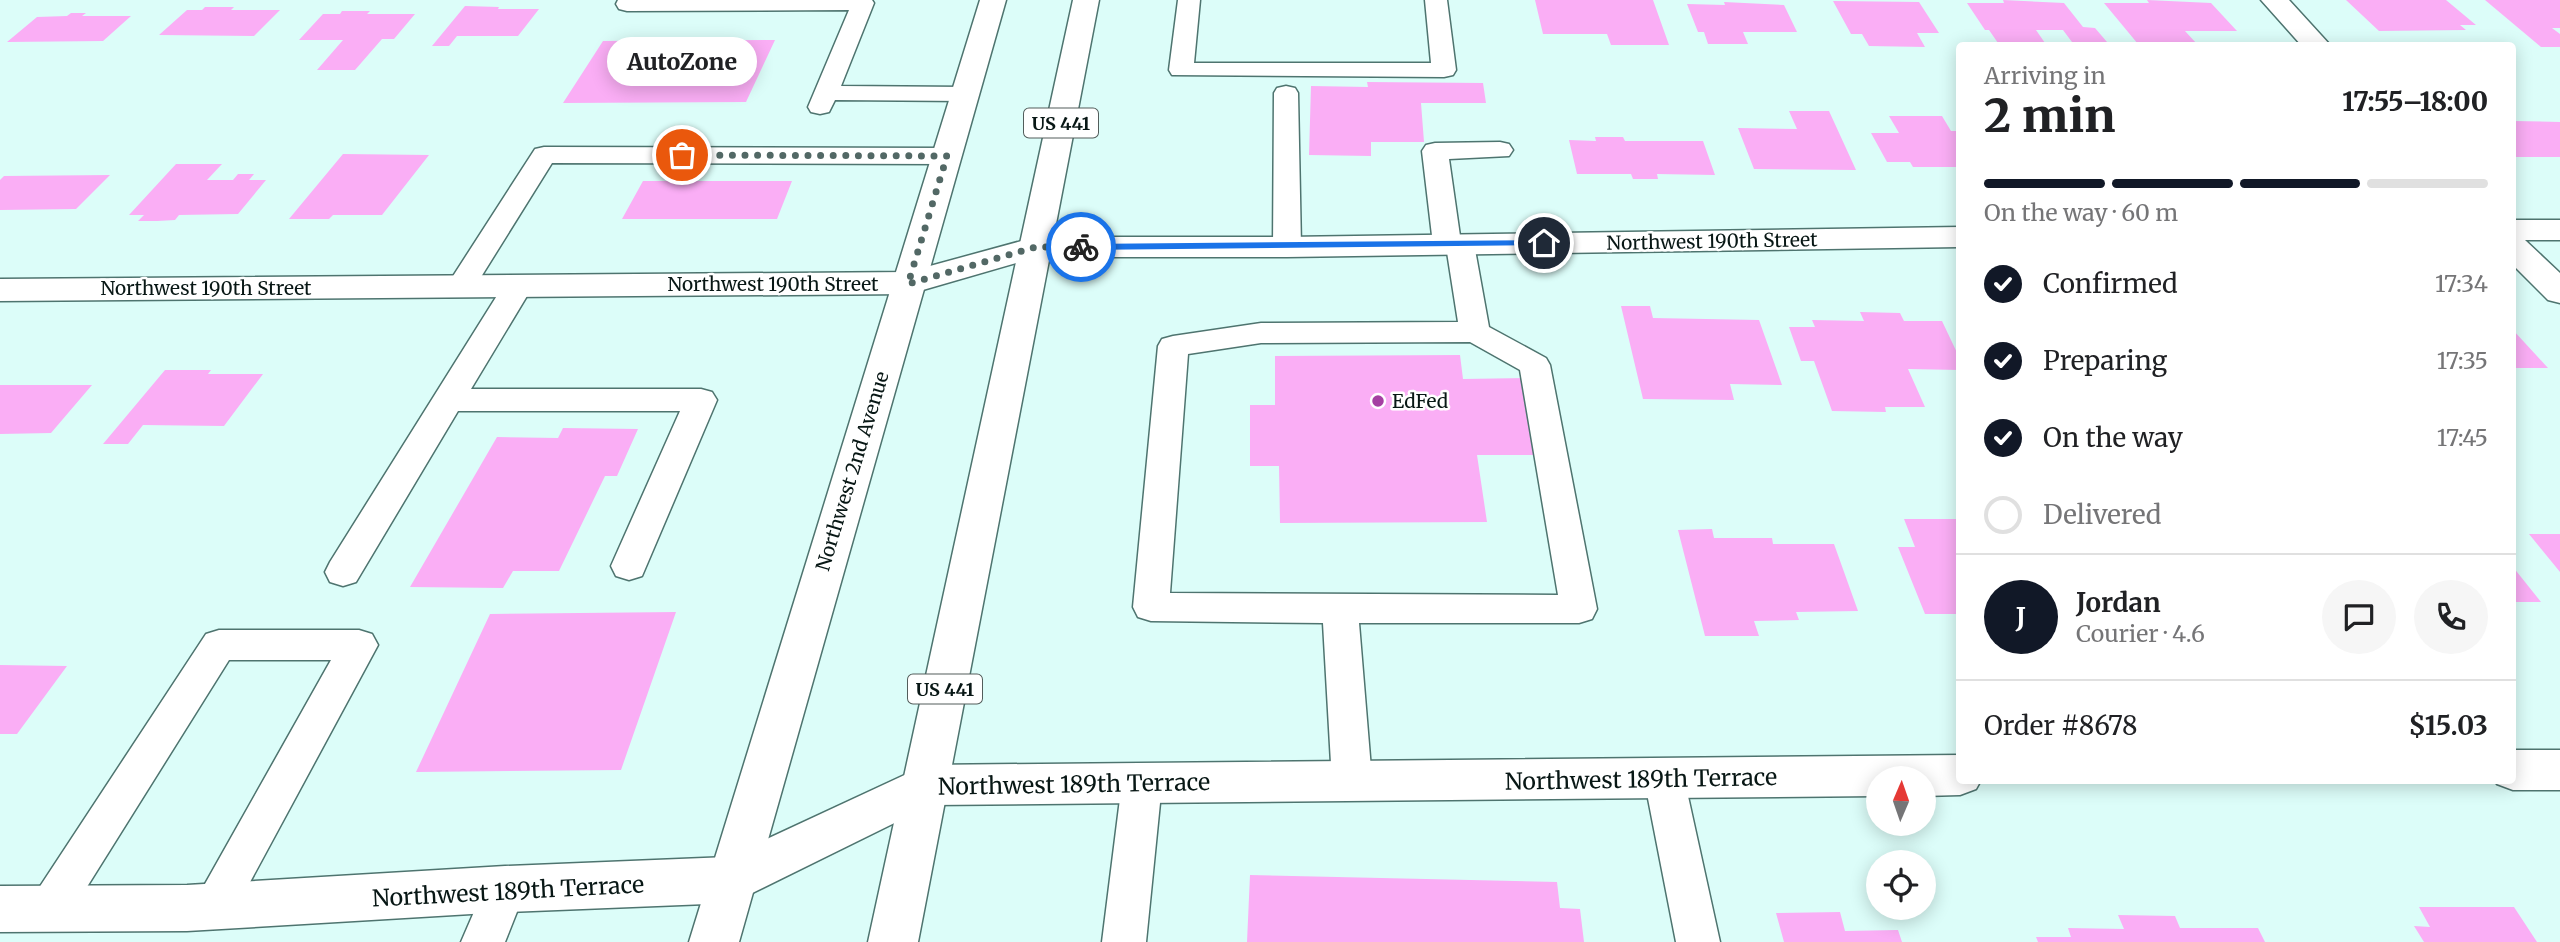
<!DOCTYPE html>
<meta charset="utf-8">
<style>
:root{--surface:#fff;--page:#f6f6f6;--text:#202124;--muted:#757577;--line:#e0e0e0;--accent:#111827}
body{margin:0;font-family:Merriweather,serif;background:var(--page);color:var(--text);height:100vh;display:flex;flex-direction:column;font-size:26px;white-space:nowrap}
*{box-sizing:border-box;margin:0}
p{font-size:23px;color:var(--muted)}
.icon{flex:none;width:38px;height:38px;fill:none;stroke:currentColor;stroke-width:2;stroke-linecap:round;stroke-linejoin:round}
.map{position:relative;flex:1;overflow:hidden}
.side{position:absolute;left:1956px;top:42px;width:560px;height:742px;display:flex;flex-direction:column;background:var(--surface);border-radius:7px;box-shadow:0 4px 18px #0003}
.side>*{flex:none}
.needle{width:46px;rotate:2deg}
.controls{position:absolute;left:1866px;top:766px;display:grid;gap:14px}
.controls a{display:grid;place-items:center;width:70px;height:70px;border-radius:50%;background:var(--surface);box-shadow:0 4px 18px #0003;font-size:35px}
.pin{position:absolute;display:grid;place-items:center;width:60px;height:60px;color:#fff;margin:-30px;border:4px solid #fff;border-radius:50%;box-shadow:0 2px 7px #0007}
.courier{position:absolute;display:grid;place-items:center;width:70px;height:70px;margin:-35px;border:5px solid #1a73e8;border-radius:50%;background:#fff;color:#222;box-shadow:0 2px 9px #0007}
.bubble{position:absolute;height:49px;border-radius:24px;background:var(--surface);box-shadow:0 4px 18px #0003;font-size:23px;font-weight:800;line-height:49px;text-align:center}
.headline em{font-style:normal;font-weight:800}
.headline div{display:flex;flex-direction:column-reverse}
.headline{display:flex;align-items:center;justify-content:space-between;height:119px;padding:0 28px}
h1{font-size:46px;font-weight:800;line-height:52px}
.bar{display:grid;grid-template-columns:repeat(4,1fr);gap:10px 7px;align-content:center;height:84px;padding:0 28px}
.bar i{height:9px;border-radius:5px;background:var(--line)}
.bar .current{background:var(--accent)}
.bar p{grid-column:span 4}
.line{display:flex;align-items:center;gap:18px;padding:0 28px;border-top:2px solid var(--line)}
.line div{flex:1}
.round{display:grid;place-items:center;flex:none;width:74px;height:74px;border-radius:37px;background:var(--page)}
ol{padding:0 28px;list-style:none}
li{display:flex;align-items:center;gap:21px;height:77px}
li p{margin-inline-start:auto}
li .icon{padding:7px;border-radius:50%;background:var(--accent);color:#fff;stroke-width:4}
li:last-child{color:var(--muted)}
li i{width:38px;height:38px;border:4px solid var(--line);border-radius:50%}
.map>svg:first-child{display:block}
.building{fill:#faaef5}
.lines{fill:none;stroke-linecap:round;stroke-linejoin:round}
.service-casing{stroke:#4e746f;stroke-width:3}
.minor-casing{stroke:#4e746f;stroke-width:3}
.primary-casing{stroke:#4e746f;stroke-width:3}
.service{fill:#fff;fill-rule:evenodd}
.minor{fill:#fff;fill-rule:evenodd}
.primary{fill:#fff;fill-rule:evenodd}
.route{fill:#1a73e8}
.done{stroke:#526865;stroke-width:7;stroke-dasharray:0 12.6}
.poi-dot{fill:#a53fa2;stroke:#fff;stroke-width:2.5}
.labels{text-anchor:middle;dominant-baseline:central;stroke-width:5;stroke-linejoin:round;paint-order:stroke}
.shield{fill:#fff;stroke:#525d5b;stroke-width:2}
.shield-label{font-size:18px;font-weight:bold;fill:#081715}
.street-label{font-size:19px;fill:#081715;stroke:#fff}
.poi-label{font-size:19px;fill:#081715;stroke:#fff;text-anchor:start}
.near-street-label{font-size:23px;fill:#081715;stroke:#fff}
</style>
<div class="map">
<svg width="2560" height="942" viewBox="0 0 2560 942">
<rect width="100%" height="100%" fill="#dcfdf9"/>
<path class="building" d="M 1535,0 L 1653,0 L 1669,45 L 1611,45 L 1607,34 L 1543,34 Z
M 2003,0 L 2064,3 L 2083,27 L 2095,28 L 2107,42 L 2072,42 L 2063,30 L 2036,30 L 2045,43 L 1998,43 L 1989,30 L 1985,30 L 1967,3 L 2004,3 Z
M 2147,0 L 2211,3 L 2237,31 L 2185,31 L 2197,44 L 2138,44 L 2104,3 L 2149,3 Z
M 2346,0 L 2446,0 L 2476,25 L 2460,25 L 2466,30 L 2379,31 Z
M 2485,0 L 2560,0 L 2560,28 L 2552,28 L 2560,34 L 2560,47 L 2541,47 Z
M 1833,1 L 1919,2 L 1939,33 L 1917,33 L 1925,47 L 1869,46 L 1862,34 L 1851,34 Z
M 1724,2 L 1784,5 L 1797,32 L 1743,32 L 1748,44 L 1708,44 L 1704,32 L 1698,32 L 1687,4 L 1725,5 Z
M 465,6 L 499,7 L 498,9 L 539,9 L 518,36 L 457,36 L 449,46 L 432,46 Z
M 205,7 L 234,7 L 231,10 L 280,10 L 254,36 L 159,35 L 187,10 L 202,10 Z
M 342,11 L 370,11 L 367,14 L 415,14 L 394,39 L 382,39 L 355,70 L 317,70 L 343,40 L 299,40 L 323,14 L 340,14 Z
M 71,13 L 86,13 L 82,16 L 131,16 L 103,41 L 7,42 L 37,17 L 67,16 Z
M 775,40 L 746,102 L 563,103 L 603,41 Z
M 1367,82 L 1483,83 L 1486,103 L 1421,103 L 1424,142 L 1371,142 L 1371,156 L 1309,155 L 1311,86 L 1368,87 Z
M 1789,111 L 1829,111 L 1856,170 L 1754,169 L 1738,128 L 1797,129 Z
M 1889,116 L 1942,116 L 1951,131 L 1960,131 L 1960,167 L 1913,167 L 1910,162 L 1887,162 L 1871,133 L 1899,133 Z
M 2513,121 L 2560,122 L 2560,157 L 2514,157 Z
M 1595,137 L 1623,137 L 1625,141 L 1703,141 L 1715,175 L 1657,174 L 1658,179 L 1633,179 L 1631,174 L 1577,174 L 1569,140 L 1596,141 Z
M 343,154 L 429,155 L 382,215 L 333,215 L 329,219 L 289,219 Z
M 176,164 L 222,164 L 207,180 L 233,180 L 238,174 L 254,174 L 249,180 L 266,180 L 238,214 L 179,215 L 175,220 L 157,221 L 138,221 L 144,215 L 129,215 Z
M 110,175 L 76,209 L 0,210 L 0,180 L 4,176 Z
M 643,181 L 792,181 L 777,219 L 622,219 Z
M 1621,306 L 1650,306 L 1653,318 L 1759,320 L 1782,385 L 1730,384 L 1734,400 L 1643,399 Z
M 1860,312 L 1900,313 L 1904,321 L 1942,321 L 1960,359 L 1960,370 L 1908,369 L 1925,407 L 1885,407 L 1886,412 L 1832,411 L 1814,361 L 1801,361 L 1789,327 L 1815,327 L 1812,320 L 1864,321 Z
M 2513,330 L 2548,368 L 2513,368 Z
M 1460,355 L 1463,379 L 1530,378 L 1545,455 L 1477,455 L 1487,522 L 1280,523 L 1279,466 L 1250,466 L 1250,405 L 1275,405 L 1275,356 Z
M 165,370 L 211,370 L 208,374 L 263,374 L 224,426 L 143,425 L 128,444 L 103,444 Z
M 0,385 L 92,385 L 51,433 L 0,434 Z
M 563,428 L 638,429 L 617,476 L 605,476 L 559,571 L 513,571 L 503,588 L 410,587 L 497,437 L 558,438 Z
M 1904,519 L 1960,519 L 1960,614 L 1925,614 L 1898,547 L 1915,547 Z
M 1712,529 L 1714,538 L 1772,538 L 1773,544 L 1834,544 L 1858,611 L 1796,612 L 1799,620 L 1754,621 L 1759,636 L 1705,636 L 1678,530 Z
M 2529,534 L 2560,534 L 2560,572 Z
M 2513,567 L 2541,602 L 2513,602 Z
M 676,612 L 621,770 L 416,772 L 490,614 Z
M 0,665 L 67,666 L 17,734 L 0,734 Z
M 1250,875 L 1557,882 L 1560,908 L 1580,909 L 1584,942 L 1247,942 Z
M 2419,907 L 2514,907 L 2537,942 L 2424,942 L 2414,926 L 2430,927 Z
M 1840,912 L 1845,931 L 1898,930 L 1902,942 L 1784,942 L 1776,913 Z
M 2118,915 L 2175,916 L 2180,928 L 2258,928 L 2265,942 L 2038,942 L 2036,937 L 2071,937 L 2068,928 L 2124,929 Z"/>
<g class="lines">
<g class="service-casing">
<path id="service" d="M 618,0 L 872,0 L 874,3 L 841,86 L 966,87 L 975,89 L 978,94 L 975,99 L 966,101 L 835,100 L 829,112 L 820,114 L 811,112 L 808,107 L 849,10 L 627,11 L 619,9 L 616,4 Z
M 1178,0 L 1200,0 L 1194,63 L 1431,63 L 1425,0 L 1447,0 L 1456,70 L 1453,75 L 1444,77 L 1172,75 L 1169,70 Z
M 1286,86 L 1295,88 L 1298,93 L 1301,247 L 1297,253 L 1287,256 L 1277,253 L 1273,247 L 1274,93 L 1277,88 Z
M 1500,142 L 1509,144 L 1513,150 L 1509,156 L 1449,159 L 1460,236 L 1470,238 L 1474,244 L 1489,327 L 1546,358 L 1550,365 L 1597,609 L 1592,619 L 1579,623 L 1359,623 L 1372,781 L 1366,793 L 1352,799 L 1338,793 L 1332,781 L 1323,623 L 1151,621 L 1138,617 L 1133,607 L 1158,346 L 1162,339 L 1173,336 L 1261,323 L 1458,322 L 1447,252 L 1437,250 L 1433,244 L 1422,151 L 1426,145 L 1435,143 ZM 1470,342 L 1520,370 L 1558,595 L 1170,593 L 1188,354 L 1261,343 Z
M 544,147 L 947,148 L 956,150 L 960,156 L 956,162 L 947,164 L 552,163 L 471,293 L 461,296 L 451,293 L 446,287 L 535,149 Z
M 518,277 L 528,280 L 533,286 L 471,389 L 701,389 L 712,392 L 717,400 L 642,576 L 629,580 L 616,576 L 611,566 L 680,411 L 458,411 L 356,582 L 343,586 L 330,582 L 325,572 L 330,562 L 503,286 L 508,280 Z
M 219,630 L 359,630 L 372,634 L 378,645 L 229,921 L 214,927 L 199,921 L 192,907 L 331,660 L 229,660 L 65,922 L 50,928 L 35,922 L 28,908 L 35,894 L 206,634 Z
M 1664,760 L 1678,766 L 1684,778 L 1720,942 L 1676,942 L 1644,778 L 1650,766 Z
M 1142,765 L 1156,771 L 1162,783 L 1146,942 L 1102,942 L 1122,783 L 1128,771 Z
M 505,869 L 520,875 L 526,889 L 505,942 L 461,942 L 490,875 Z"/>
</g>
<g class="minor-casing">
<path id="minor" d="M 2261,0 L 2289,0 L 2331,46 L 2302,46 Z
M 2513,220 L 2560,220 L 2560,240 L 2525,240 L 2560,273 L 2560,303 L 2548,300 L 2513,265 Z
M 1960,227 L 1960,247 L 1287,257 L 1037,257 L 909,294 L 0,301 L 0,279 L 908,272 L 1036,237 L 1287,237 Z
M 2513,750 L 2560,750 L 2560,790 L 2513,790 L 2497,784 L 2495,780 L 2513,780 Z
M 1960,755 L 1960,780 L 1981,780 L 1976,789 L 1960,795 L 1923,796 L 1923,779 L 1878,779 L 1878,796 L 931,805 L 732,903 L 505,912 L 187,931 L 0,932 L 0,886 L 187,885 L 505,866 L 728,857 L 926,765 Z"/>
</g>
<g class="primary-casing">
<path id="primary" d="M 980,0 L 1006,0 L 739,942 L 689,942 Z
M 1073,0 L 1099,0 L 918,942 L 868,942 Z"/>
</g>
<use href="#service" class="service"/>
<use href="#minor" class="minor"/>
<use href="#primary" class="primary"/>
</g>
<path class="route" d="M 1544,240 L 1548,243 L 1547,245 L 1081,250 L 1076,247 L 1081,244 Z"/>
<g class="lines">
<path class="done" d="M 682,155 L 947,156 L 908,284 L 1036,247 L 1081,247"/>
</g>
<circle class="poi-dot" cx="1378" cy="401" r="7"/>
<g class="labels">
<g class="shield">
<rect x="1024" y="108.5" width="74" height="29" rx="5"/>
<rect x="908" y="674.5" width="74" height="29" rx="5"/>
</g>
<g class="shield-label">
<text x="1061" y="123">US 441</text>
<text x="945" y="689">US 441</text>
</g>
<g class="street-label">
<text transform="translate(1712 241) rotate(-1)">Northwest 190th Street</text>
<text x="773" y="284">Northwest 190th Street</text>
<text x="206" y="288">Northwest 190th Street</text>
<text transform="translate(852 471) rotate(-73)">Northwest 2nd Avenue</text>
</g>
<g class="poi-label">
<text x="1392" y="401">EdFed</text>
</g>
<g class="near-street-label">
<text transform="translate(1641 779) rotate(-1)">Northwest 189th Terrace</text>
<text transform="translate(1074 784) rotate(-1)">Northwest 189th Terrace</text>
<text transform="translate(508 891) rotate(-3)">Northwest 189th Terrace</text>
</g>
</g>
</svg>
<div class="controls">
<a><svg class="needle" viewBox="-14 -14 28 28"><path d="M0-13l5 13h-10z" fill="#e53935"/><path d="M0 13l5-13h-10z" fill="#757577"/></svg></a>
<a><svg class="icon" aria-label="locate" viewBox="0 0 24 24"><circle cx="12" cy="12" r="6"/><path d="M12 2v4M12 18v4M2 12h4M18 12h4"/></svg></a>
</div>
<div class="pin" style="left:682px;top:155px;background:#ea580c"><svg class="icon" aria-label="bag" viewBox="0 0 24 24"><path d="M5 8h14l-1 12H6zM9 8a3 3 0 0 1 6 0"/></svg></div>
<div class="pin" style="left:1544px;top:243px;background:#1f2937"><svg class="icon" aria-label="home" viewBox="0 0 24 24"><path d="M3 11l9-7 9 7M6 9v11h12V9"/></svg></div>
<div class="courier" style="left:1081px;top:247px"><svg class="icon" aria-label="bike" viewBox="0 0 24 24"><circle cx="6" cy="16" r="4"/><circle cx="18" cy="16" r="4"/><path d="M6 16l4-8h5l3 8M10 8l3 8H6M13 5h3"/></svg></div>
<div class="bubble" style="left:607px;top:37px;width:150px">AutoZone</div>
<section class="side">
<div class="headline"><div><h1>2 min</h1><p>Arriving in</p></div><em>17:55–18:00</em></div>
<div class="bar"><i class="current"></i><i class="current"></i><i class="current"></i><i></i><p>On the way · 60 m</p></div>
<ol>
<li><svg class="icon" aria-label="check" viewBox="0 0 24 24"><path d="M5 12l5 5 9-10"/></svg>Confirmed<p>17:34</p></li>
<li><svg class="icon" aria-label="check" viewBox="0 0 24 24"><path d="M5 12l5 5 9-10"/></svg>Preparing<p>17:35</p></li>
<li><svg class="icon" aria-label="check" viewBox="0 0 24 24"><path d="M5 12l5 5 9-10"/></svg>On the way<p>17:45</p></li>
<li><i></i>Delivered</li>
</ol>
<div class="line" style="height:126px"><b class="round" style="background:var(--accent);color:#fff">J</b><div><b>Jordan</b><p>Courier · 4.6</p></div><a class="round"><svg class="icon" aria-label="chat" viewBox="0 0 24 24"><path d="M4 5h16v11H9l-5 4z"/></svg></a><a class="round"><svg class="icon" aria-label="phone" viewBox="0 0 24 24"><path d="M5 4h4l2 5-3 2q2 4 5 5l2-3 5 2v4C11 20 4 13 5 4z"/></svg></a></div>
<div class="line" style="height:91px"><div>Order #8678</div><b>$15.03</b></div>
</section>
</div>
